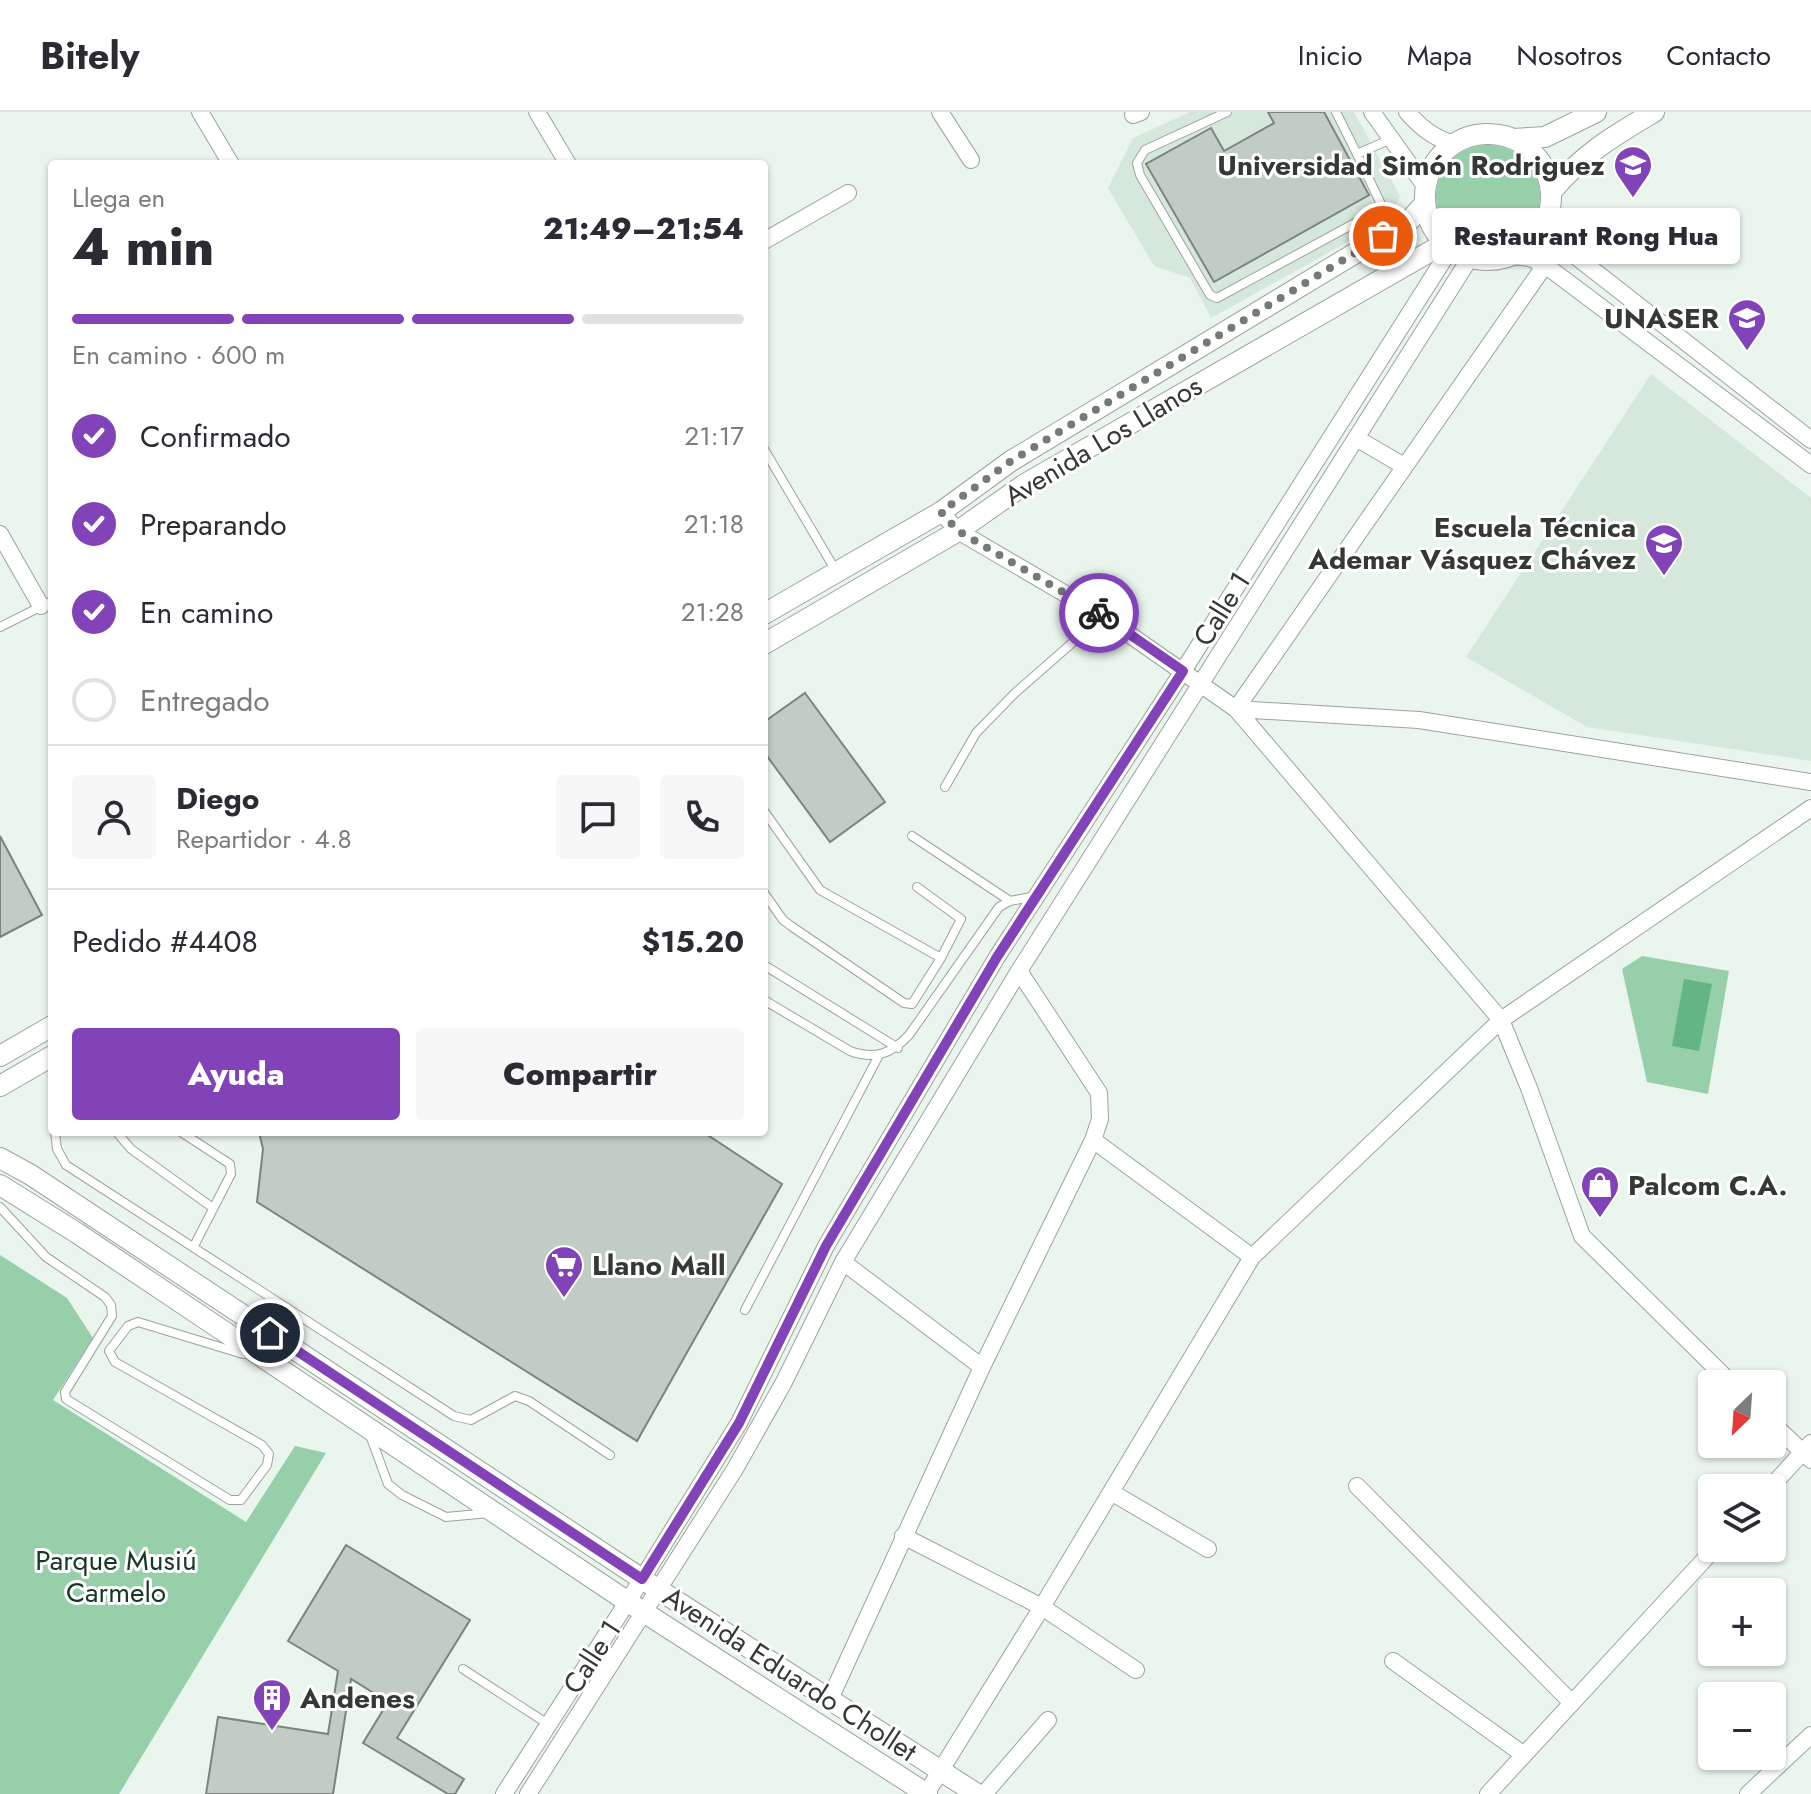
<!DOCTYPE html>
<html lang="es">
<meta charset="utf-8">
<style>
:root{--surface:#fff;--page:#f7f7f7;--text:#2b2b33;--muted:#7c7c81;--line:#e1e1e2;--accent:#8243b8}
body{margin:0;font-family:Jost,sans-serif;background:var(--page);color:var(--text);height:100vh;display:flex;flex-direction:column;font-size:30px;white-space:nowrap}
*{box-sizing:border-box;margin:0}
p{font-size:26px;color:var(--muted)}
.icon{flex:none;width:44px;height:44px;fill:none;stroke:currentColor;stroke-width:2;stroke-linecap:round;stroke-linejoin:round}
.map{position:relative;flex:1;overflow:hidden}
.drawer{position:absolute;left:48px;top:48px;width:720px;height:976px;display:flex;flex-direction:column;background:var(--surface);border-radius:8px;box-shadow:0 2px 6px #0004}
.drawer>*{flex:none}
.needle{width:52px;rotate:205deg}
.buttons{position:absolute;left:1698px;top:1258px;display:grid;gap:16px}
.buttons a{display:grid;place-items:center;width:88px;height:88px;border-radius:8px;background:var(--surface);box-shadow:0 2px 6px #0004;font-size:40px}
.pin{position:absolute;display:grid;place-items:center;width:68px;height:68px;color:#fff;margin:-34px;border:4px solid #fff;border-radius:50%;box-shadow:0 2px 8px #0007}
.courier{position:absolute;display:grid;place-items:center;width:80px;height:80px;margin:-40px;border:6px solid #8243b8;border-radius:50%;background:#fff;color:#222;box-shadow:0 2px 10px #0007}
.bubble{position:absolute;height:56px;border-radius:8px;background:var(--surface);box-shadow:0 2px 6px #0004;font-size:26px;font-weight:800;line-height:56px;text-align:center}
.headline em{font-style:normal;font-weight:800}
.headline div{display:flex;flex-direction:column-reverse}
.headline{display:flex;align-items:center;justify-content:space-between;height:136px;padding:0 24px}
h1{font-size:52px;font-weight:800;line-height:60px}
.bar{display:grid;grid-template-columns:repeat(4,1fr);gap:12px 8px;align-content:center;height:96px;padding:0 24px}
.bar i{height:10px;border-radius:6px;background:var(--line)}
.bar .current{background:var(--accent)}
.bar p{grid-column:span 4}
.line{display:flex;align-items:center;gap:20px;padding:0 24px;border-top:2px solid var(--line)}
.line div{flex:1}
.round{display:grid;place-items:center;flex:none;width:84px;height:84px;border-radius:8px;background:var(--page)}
ol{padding:0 24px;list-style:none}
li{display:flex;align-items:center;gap:24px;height:88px}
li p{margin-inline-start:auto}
li .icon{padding:8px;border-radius:50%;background:var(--accent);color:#fff;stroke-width:4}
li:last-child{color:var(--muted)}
li i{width:44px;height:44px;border:4px solid var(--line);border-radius:50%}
.cta{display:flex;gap:16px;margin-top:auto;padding:16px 24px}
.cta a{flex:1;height:92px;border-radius:8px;background:var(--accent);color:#fff;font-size:32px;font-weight:800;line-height:92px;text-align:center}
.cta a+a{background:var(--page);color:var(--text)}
header{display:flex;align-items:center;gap:48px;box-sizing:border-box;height:112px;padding:0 40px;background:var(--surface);border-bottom:2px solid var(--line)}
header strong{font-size:38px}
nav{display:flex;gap:44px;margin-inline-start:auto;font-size:28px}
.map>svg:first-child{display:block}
.built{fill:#d6e8dc}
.green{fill:#96cfaa}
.water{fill:#63b584}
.building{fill:#c1ccc5;stroke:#7b857e;stroke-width:2}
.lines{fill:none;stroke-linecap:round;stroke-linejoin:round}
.service-casing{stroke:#9aa49d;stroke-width:10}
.minor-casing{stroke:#9aa49d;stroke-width:18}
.tertiary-casing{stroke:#9aa49d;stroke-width:22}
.service{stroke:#fff;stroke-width:8}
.minor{stroke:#fff;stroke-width:16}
.tertiary{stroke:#fff;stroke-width:20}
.done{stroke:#747b76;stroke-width:8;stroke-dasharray:0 14.4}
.route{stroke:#8243b8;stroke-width:10}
.labels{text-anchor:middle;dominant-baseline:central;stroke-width:6;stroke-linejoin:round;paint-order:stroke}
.poi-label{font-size:28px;font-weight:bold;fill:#353936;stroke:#fff;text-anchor:end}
.street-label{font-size:28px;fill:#353936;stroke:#fff}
.park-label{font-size:28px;fill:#153824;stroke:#fff}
</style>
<header>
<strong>Bitely</strong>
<nav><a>Inicio</a><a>Mapa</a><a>Nosotros</a><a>Contacto</a></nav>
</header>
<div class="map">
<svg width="1811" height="1682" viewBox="0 0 1811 1682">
<rect width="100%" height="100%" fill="#eaf5ed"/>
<path class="built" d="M 1190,0 L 1354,0 L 1400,84 L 1391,106 L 1211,206 L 1190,166 L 1154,154 L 1108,76 L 1133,26 Z
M 1651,262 L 1811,386 L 1811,649 L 1587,615 L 1466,545 Z"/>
<path class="green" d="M1436 85a52 52 0 1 1 104 0a52 52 0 1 1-104 0Z
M 1642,844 L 1729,859 L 1708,982 L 1647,970 L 1622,857 Z
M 0,1143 L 67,1186 L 93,1226 L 53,1288 L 246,1410 L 295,1334 L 326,1341 L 119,1682 L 0,1682 Z"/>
<path class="water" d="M 1684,867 L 1712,872 L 1699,939 L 1672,934 Z"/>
<path class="building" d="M 1268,0 L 1324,0 L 1369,83 L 1214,170 L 1146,52 L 1211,16 L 1224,39 L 1274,11 Z
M 805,581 L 885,690 L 830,730 L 764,640 L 764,610 Z
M 0,724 L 42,803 L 0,825 Z
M 259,1020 L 703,1020 L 782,1072 L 637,1329 L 257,1090 L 263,1037 Z
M 346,1433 L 470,1508 L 397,1626 L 464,1667 L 455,1682 L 448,1682 L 363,1631 L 388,1590 L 351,1567 L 333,1682 L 206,1682 L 218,1605 L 328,1622 L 338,1559 L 288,1529 Z"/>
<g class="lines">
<g class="service-casing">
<path id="service" d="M 1227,0 L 1145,38 L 1137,51 L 1140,63 L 1210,183 L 1217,186 L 1379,98 L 1380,90 L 1357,42
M 1336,0 L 1357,42 L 1391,27
M 764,337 L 836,459
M 0,515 L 52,489
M 945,675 L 976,621 L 1015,581 L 1103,504
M 764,699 L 820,778 L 941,846
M 912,724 L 1010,789
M 764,781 L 783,808 L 791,814 L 904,891 L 912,892 L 941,846 L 961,807 L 917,775
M 764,853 L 898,936
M 764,888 L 850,939 C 875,948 891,942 909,923 L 999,795 L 1010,789 L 1036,784
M 55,1020 L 57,1037 L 66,1053 L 454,1304 L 471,1308 L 515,1284 L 529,1289 L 610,1343
M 119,1020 L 119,1023 L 131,1037 L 213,1096
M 181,1020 L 230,1052 L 231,1062 L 194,1134
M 0,1095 L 46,1145 L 105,1185 L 111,1193 L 112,1204 L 65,1280 L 66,1287 L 230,1388 L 241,1388 L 267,1353 L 269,1342 L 262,1333 L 115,1250 L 109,1239 L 128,1214 L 138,1210 L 243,1242
M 745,1198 L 878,945
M 370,1323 L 388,1372 L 402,1383 L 446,1405 L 489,1401
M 463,1557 L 548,1612"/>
</g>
<g class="minor-casing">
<path id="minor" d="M 200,0 L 231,52
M 537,0 L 568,52
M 940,0 L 971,48
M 1372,0 L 1425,74
M 1407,0 C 1421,16 1433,25 1453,32
M 1133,3 L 1141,0
M 1550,100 L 1554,122 L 1570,140 L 1811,328
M 764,129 L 848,81
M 1512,144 L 1530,146 L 1545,153 L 1811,353
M 1356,326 L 1404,354
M 941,400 L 958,419 L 1103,504 L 1236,597 L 1501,908 L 1529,976 L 1582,1124 L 1732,1272
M 0,422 L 41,494
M 1236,597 L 1419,608 L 1811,670
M 1236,597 L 1545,153
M 1093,1028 L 1252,1145
M 843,1150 L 982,1255
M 1772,1311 L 1811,1348
M 1357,1374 L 1572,1591
M 1770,1376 L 1811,1331
M 1111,1380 L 1208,1437
M 903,1424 L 1042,1495 L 1136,1558
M 1393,1549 L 1524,1643
M 830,1587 L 982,1255 L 1093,1028 L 1100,1007 L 1099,981 L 1019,859
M 504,1682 L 642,1467 L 739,1311 L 826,1134 L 997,845 L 1183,559 L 1451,136
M 528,1682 L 735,1357 L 784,1270 L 843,1150 L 1019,859 L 1470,146
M 926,1682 L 1042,1495 L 1252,1145 L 1501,908 L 1811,696
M 984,1682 L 1048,1608
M 1488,1682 L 1715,1436
M 1748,1682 L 1811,1623"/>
</g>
<g class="tertiary-casing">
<path id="tertiary" d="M1425 85a63 63 0 1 1 126 0a63 63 0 1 1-126 0Z
M 1513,27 L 1545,25 L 1596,0
M 1551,80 C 1584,41 1612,25 1654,0
M 764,502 L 941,400 L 1011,349 L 1410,108 L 1425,91
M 764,532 L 958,419 L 1025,372 L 1445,131
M 0,944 L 52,914
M 0,974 L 52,944
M 0,1046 L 31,1063 L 642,1467 L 977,1682
M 0,1073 L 77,1121 L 628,1490 L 927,1682"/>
</g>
<use href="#service" class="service"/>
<use href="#minor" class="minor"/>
<use href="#tertiary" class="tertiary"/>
</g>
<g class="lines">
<path class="done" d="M 1099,501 L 958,419 L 941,400 L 1011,349 L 1383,124"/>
<path class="route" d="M 270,1221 L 642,1467 L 739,1311 L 826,1134 L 997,845 L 1183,559 L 1099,501"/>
</g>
<defs>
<g id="university-pin" transform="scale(2)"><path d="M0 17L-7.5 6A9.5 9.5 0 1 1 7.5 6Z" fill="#8243b8" stroke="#fff"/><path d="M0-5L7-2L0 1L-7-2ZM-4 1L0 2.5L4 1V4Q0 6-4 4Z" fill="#fff"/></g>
<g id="school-pin" transform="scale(2)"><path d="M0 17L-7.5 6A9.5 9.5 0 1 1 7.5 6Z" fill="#8243b8" stroke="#fff"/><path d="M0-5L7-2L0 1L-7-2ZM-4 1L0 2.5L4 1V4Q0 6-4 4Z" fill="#fff"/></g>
<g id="shop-pin" transform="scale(2)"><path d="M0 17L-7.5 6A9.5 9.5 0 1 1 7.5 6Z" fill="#8243b8" stroke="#fff"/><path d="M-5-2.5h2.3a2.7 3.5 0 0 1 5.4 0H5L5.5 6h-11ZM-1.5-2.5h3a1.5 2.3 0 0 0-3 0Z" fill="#fff"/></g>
<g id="supermarket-pin" transform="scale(2)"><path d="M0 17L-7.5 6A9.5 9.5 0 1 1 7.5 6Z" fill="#8243b8" stroke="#fff"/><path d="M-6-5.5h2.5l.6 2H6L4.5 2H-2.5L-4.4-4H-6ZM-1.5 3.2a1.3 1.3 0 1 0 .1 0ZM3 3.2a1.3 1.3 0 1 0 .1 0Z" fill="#fff"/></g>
<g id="building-pin" transform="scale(2)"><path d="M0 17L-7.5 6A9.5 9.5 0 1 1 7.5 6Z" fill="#8243b8" stroke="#fff"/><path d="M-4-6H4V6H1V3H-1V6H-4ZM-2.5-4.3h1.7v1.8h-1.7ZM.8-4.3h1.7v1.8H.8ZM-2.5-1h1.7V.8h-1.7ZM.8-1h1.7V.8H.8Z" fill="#fff"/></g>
</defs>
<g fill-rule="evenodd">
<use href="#university-pin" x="1633" y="53"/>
<use href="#university-pin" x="1747" y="206"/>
<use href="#school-pin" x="1664" y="431"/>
<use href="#shop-pin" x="1600" y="1073"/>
<use href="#supermarket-pin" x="564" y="1153"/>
<use href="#building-pin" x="272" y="1586"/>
</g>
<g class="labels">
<g class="poi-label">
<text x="1605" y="53">Universidad Simón Rodriguez</text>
<text x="1719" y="206">UNASER</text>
<text x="1636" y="415">Escuela Técnica<tspan x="1636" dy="32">Ademar Vásquez Chávez</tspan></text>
<text x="1628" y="1073" text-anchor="start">Palcom C.A.</text>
<text x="592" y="1153" text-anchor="start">Llano Mall</text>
<text x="300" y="1586" text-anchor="start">Andenes</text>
</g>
<g class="street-label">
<text transform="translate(1103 329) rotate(-31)">Avenida Los Llanos</text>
<text transform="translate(1222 497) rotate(-58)">Calle 1</text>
<text transform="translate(592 1545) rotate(-57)">Calle 1</text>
<text transform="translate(790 1562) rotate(33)">Avenida Eduardo Chollet</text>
</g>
<g class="park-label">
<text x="116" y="1448">Parque Musiú<tspan x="116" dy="32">Carmelo</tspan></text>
</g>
</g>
</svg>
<div class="buttons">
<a><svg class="needle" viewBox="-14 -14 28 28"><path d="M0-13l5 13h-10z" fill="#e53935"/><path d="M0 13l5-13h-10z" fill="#7c7c81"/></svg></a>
<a><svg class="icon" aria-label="layers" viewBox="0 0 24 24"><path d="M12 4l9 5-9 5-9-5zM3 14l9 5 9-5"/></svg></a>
<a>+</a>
<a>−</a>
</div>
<div class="pin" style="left:1383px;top:124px;background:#ea580c"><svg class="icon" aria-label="bag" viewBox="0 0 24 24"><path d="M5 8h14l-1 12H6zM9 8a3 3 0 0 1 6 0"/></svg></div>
<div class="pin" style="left:270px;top:1221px;background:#1f2937"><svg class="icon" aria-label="home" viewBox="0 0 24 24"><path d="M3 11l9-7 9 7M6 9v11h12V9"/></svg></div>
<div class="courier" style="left:1099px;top:501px"><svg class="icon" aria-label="bike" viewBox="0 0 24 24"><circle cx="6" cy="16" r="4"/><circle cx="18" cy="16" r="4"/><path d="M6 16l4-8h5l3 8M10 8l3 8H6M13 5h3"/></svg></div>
<div class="bubble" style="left:1432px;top:96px;width:308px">Restaurant Rong Hua</div>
<section class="drawer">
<div class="headline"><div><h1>4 min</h1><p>Llega en</p></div><em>21:49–21:54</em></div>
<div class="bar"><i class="current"></i><i class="current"></i><i class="current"></i><i></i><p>En camino · 600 m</p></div>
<ol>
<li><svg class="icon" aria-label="check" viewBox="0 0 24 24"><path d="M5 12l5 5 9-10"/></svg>Confirmado<p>21:17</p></li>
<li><svg class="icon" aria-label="check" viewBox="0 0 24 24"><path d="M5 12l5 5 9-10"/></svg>Preparando<p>21:18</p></li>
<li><svg class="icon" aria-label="check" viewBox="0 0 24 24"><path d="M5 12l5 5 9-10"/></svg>En camino<p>21:28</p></li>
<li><i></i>Entregado</li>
</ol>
<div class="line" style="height:144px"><a class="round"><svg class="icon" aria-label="person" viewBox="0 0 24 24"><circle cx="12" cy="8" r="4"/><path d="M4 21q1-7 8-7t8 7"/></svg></a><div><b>Diego</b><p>Repartidor · 4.8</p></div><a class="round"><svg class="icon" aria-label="chat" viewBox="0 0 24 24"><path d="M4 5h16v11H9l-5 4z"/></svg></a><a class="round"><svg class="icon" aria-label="phone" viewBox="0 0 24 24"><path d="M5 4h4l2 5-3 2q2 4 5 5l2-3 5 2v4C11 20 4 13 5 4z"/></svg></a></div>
<div class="line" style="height:104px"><div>Pedido #4408</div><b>$15.20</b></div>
<div class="cta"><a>Ayuda</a><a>Compartir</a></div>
</section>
</div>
